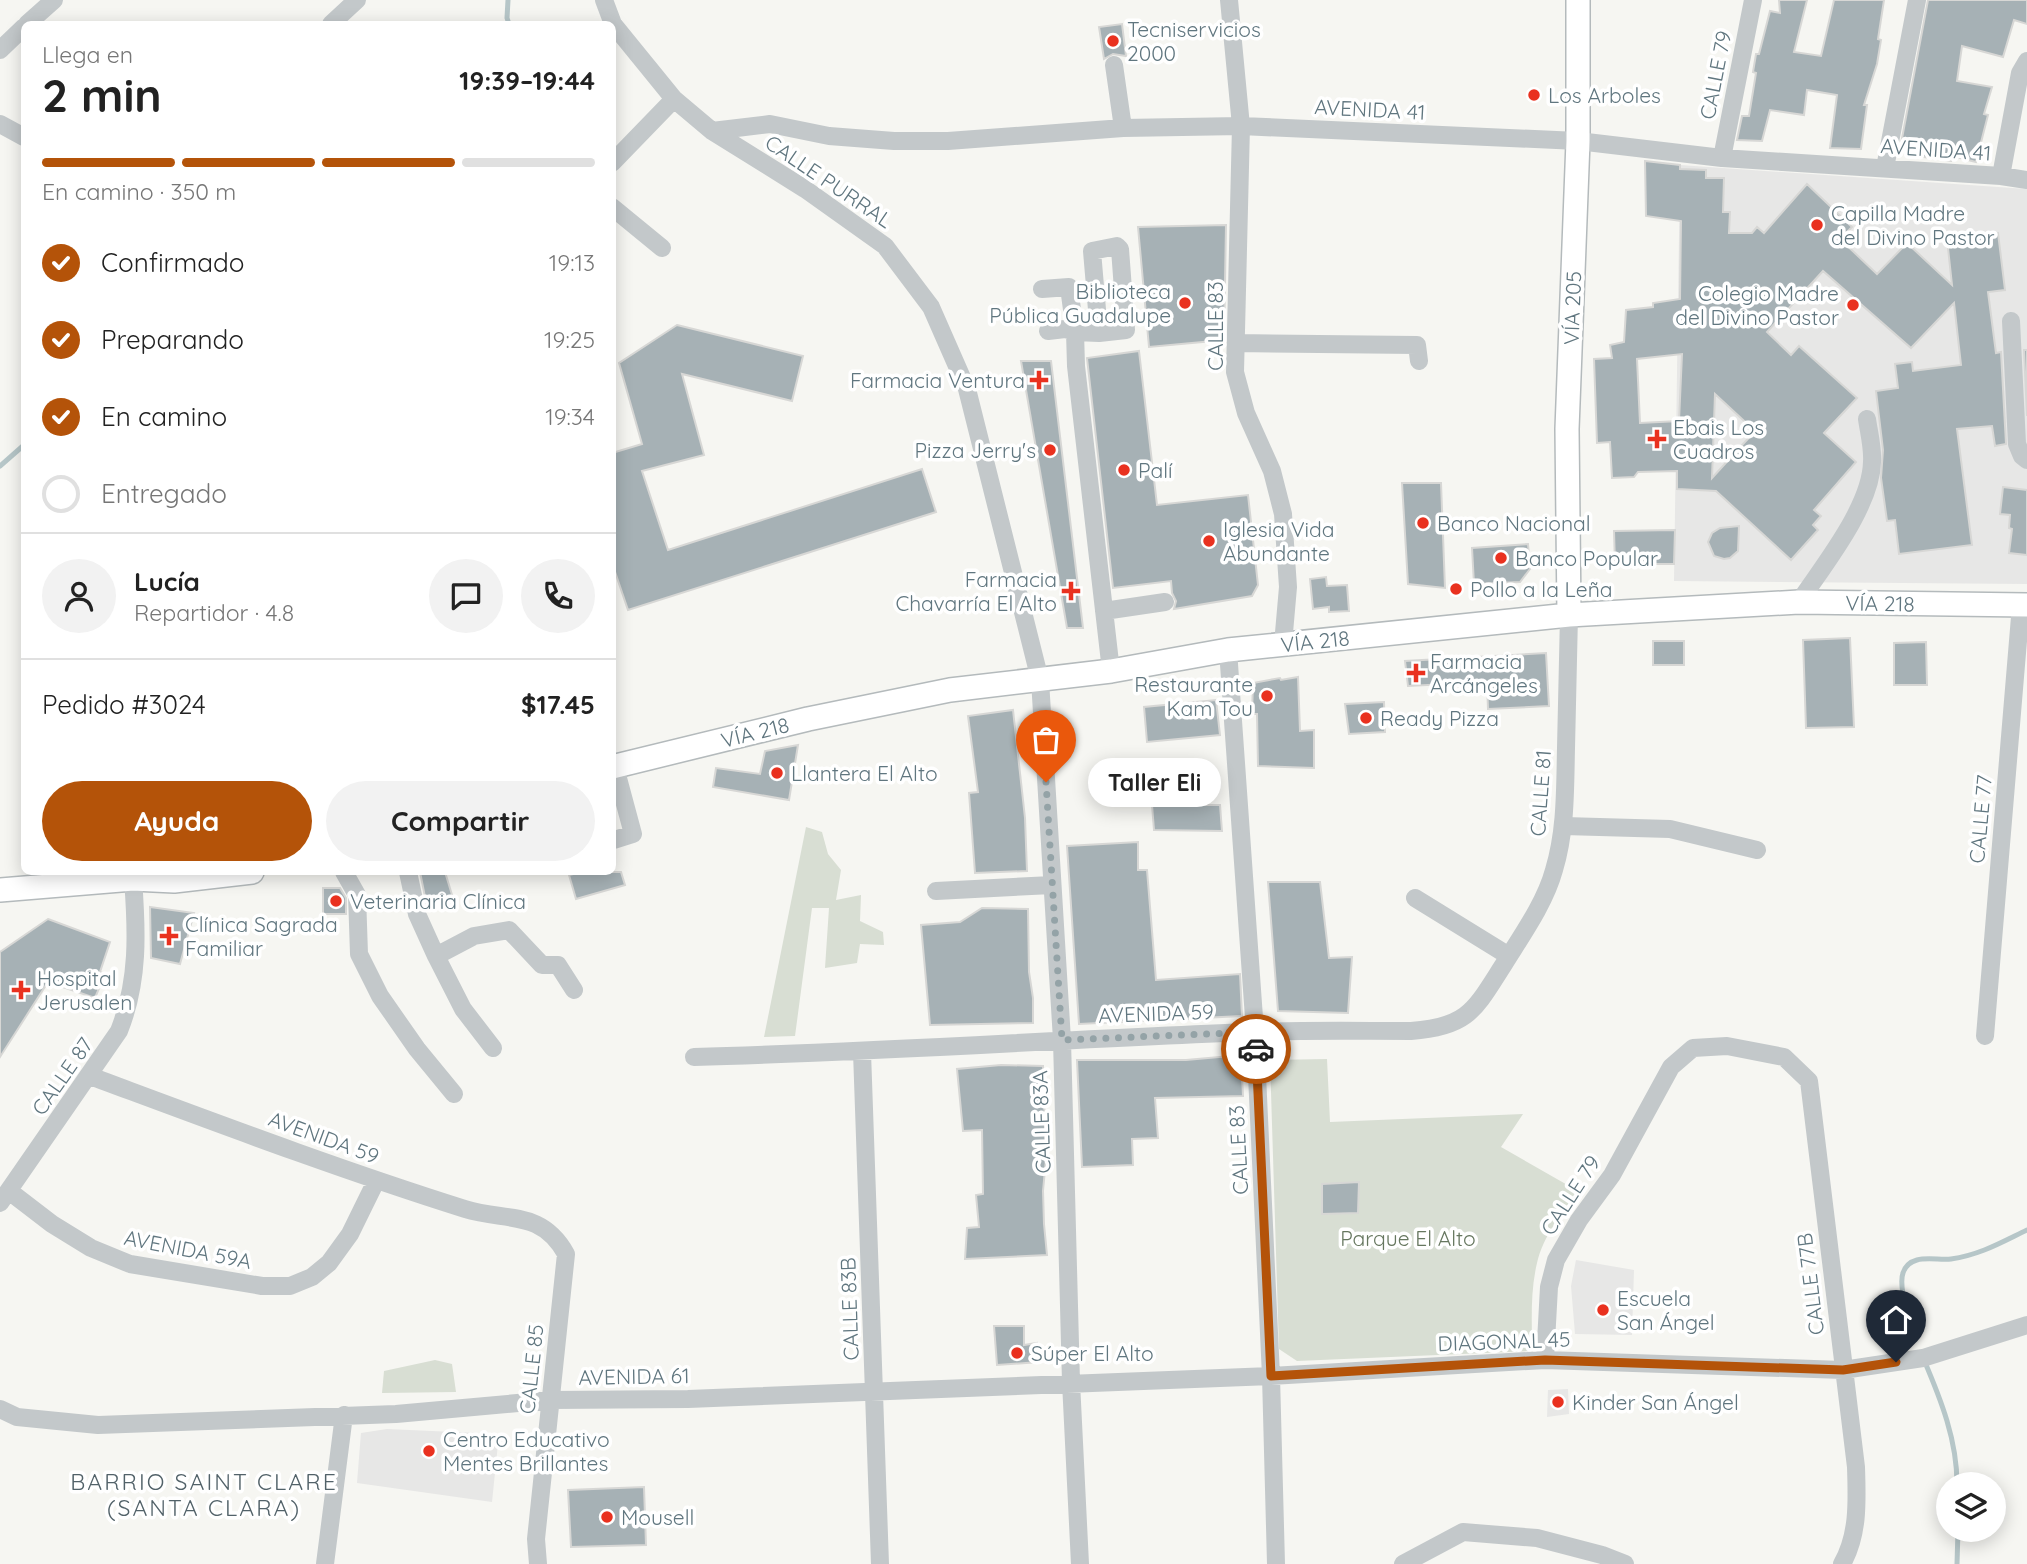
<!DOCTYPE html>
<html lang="es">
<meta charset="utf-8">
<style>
:root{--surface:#fff;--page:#f2f2f2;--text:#222;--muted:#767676;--line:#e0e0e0;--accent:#b45309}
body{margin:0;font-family:Quicksand,sans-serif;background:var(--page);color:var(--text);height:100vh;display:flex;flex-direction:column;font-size:26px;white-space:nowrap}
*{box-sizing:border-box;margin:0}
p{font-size:23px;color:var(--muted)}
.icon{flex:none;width:38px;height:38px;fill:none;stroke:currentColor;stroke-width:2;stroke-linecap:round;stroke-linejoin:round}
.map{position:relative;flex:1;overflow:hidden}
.sheet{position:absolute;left:21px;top:21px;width:595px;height:854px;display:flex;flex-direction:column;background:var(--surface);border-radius:10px;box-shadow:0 4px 18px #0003}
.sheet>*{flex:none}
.tools{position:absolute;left:1936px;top:1472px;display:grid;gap:14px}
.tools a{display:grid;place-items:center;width:70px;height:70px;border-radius:50%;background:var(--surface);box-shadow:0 4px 18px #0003;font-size:35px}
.pin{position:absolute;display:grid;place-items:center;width:60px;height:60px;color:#fff;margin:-72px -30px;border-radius:50% 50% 50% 0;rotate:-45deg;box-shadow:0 0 7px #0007}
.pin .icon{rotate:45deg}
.courier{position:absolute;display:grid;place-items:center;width:70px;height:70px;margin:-35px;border:5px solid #b45309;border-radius:50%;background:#fff;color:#222;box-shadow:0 2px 9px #0007}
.bubble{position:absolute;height:49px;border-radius:24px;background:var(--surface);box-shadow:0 4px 18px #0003;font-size:23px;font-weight:700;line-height:49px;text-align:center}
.headline em{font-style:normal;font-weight:700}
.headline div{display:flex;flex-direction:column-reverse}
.headline{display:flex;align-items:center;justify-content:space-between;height:119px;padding:0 21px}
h1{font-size:46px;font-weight:700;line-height:52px}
.bar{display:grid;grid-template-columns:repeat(4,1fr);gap:10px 7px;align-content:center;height:84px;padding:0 21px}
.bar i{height:9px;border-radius:5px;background:var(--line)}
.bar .selected{background:var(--accent)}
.bar p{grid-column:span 4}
.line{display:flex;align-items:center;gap:18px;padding:0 21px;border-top:2px solid var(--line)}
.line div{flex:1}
.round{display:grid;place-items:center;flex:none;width:74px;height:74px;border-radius:37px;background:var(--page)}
ol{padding:0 21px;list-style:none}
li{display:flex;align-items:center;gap:21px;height:77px}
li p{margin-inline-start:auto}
li .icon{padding:7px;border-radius:50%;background:var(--accent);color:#fff;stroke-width:4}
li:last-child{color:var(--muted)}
li i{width:38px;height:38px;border:4px solid var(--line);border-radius:50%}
.cta{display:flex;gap:14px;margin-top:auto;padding:14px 21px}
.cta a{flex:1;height:80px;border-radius:42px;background:var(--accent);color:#fff;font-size:28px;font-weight:700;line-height:80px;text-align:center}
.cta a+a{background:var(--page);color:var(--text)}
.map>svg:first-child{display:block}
.built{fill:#e7e7e6}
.green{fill:#d8ded3}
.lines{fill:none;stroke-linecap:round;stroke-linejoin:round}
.stream{stroke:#b6c6c8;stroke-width:5}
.building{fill:#a6b1b5;stroke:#d7d7d5;stroke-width:2;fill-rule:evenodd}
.major-casing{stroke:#b4babc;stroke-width:26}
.minor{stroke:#c3c8ca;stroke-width:18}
.major{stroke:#fff;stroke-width:23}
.done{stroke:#94a3a7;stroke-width:7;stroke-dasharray:0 12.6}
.route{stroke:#b45309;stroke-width:9}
.poi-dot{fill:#e9311f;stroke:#fff;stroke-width:2.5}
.labels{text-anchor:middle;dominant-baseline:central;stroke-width:7;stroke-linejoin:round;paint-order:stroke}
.poi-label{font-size:21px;fill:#60767f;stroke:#fff;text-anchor:start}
.street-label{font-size:21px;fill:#60767f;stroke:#fff}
.park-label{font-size:21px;fill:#66775f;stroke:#fff}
.neighbourhood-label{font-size:23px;letter-spacing:2px;fill:#526269;stroke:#fff}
</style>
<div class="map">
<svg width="2027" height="1564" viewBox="0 0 2027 1564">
<rect width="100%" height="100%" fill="#f6f6f2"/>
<path class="built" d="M 1680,165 L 2027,189 L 2027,584 L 1674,581 Z
M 1576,1260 L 1634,1270 L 1632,1335 L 1575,1334 L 1571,1286 Z
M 1568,1389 L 1569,1414 L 1547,1417 L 1548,1390 Z
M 387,1429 L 499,1434 L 492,1502 L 357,1483 L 361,1433 Z"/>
<path class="green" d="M 806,827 L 822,832 L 828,854 L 841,870 L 836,900 L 861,895 L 860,921 L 883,932 L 884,945 L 860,944 L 857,963 L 825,968 L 829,908 L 812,908 L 795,1036 L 764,1037 Z
M 1327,1059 L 1330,1122 L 1523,1114 L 1501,1147 L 1578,1191 C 1562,1213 1543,1236 1537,1263 C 1530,1292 1532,1322 1532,1351 L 1297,1361 L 1279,1349 L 1270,1060 Z
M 435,1360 L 452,1364 L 456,1392 L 382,1393 L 384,1371 Z"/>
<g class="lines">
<path class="stream" d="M 508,0 L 507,18 L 509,24
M 0,466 L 24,445
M 1912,1338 C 1910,1323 1898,1286 1903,1273 C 1910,1252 1936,1261 1951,1259 C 1980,1255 2002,1242 2027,1230
M 1924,1360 C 1941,1400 1957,1440 1957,1484
M 1957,1564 L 1958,1530"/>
</g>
<path class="building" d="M 1779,0 L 1807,0 L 1794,52 L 1821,56 L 1834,0 L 1884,0 L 1878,39 L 1881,40 L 1877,64 L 1864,105 L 1867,105 L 1861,149 L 1830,148 L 1837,95 L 1807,90 L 1804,115 L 1770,110 L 1762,141 L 1737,140 L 1742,116 L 1749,116 L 1756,73 L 1753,72 L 1756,54 L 1759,54 L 1770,11 L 1780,13 Z
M 1928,0 L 2027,0 L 2027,24 L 2014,20 L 2003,57 L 1962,46 L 1957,81 L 1992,87 L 1984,114 L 1988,115 L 1976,162 L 1952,156 L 1951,161 L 1923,157 L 1924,151 L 1900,149 Z
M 1122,24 L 1126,56 L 1113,54 L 1104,59 L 1099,27 Z
M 1645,161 L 1680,165 L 1680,169 L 1706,170 L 1706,178 L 1724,178 L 1723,212 L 1730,212 L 1729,233 L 1752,233 L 1757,227 L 1764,233 L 1807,184 L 1852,227 L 1840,239 L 1877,274 L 1907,243 L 1952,285 L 1947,239 L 1998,233 L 2005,290 L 1988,292 L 1996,353 L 2001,352 L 2006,444 L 1995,446 L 1992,426 L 1957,429 L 1972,545 L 1899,554 L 1895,520 L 1887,521 L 1881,478 L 1883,450 L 1876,391 L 1898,388 L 1895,364 L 1912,362 L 1913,371 L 1961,365 L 1954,303 L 1911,348 L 1823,271 L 1767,332 L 1791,355 L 1799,346 L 1857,398 L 1824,433 L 1856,462 L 1814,510 L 1821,516 L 1813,525 L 1818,530 L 1791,560 L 1716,491 L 1677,489 L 1677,471 L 1638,472 L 1634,477 L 1612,478 L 1610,442 L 1597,443 L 1594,359 L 1612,358 L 1610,345 L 1624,342 L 1626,310 L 1653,307 L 1653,303 L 1680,299 L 1681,221 L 1646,216 ZM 1682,354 L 1679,421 L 1640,423 L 1637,359 ZM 1715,394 L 1755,431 L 1712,478 Z
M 1226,225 L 1224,340 L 1149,347 L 1138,227 Z
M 677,325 L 803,356 L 792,401 L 682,374 L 704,455 L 642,471 L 668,550 L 922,469 L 936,512 L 628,610 L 612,563 L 612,453 L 642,444 L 619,363 Z
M 2024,350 L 2027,350 L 2027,416 Z
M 1139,351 L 1157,505 L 1248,495 L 1258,585 L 1252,596 L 1174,609 L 1176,601 L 1172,593 L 1171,581 L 1113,588 L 1087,358 Z
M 1021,361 L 1051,361 L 1083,628 L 1067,628 Z
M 1402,483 L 1441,483 L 1445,588 L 1408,584 Z
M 2003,487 L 2027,490 L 2027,555 L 2009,553 L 2012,529 L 2009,528 L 2010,515 L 2000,514 Z
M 1739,526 L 1738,551 L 1730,558 L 1724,559 L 1714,556 L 1708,542 L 1712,533 L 1720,528 Z
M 1675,530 L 1674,564 L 1615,564 L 1614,531 Z
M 1528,544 L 1530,569 L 1520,582 L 1474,584 L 1472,548 Z
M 1326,577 L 1327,586 L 1347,585 L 1349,611 L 1329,612 L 1329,607 L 1313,609 L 1310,579 Z
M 1850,638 L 1854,727 L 1806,728 L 1803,640 Z
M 1653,641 L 1684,641 L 1684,665 L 1653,665 Z
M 1926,642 L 1927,685 L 1894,685 L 1894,643 Z
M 1546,653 L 1549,706 L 1488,709 L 1487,682 L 1408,686 L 1405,661 Z
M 1298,677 L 1300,731 L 1314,730 L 1314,768 L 1258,766 L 1257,714 L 1252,714 L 1253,683 L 1280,678 L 1281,680 Z
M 1216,700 L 1220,735 L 1147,742 L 1144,707 Z
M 1384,702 L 1385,732 L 1349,734 L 1345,704 Z
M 1013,710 L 1025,818 L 1027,871 L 975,873 L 969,793 L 978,792 L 968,716 Z
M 798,745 L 789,800 L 713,787 L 716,768 L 760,774 L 765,751 Z
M 1152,805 L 1220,805 L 1222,831 L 1154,830 Z
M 1138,842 L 1138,870 L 1147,870 L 1156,980 L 1240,974 L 1242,1016 L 1079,1024 L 1067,846 Z
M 420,872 L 445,872 L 453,898 L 427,907 Z
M 582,872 L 621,872 L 625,885 L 576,899 L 569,875 Z
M 1268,882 L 1320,882 L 1329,958 L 1352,957 L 1348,1013 L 1278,1011 Z
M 323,888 L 340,888 L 346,898 L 346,914 L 323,914 Z
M 150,907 L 194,913 L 180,964 L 151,958 Z
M 982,908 L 1028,909 L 1029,972 L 1033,998 L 1033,1023 L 930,1025 L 921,925 L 960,922 Z
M 48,919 L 110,942 L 100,972 L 105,974 L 95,998 L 48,982 L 0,1057 L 0,952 Z
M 1241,1055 L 1243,1096 L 1155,1098 L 1158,1138 L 1132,1139 L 1133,1165 L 1082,1167 L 1077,1060 L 1186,1060 Z
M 1001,1065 L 1043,1066 L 1046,1159 L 1043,1191 L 1044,1224 L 1047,1255 L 965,1259 L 967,1228 L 979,1227 L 976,1195 L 983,1194 L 982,1130 L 963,1131 L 957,1069 Z
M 1359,1182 L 1358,1213 L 1322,1214 L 1322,1184 Z
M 994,1326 L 1024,1326 L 1024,1345 L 1037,1343 L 1039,1362 L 997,1365 Z
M 644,1487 L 646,1545 L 571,1547 L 568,1490 Z"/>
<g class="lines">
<g class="major-casing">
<path id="major" d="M 1569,615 L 1567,429 L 1578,141 L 1578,0
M 612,767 L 808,719 L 950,690 L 1111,671 L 1228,650 L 1569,615 L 1799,602 L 2027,605
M 0,890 L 133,879 L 174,881 L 252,872"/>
</g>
<path class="minor" d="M 604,0 L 613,24 L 674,99 L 712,131 L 805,189 L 885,246 L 931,307 L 967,389 L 1040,680 L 1062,1040 L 1071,1382 L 1080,1564
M 1229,0 L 1241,126 L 1235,372 L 1246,413 L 1272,471 L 1283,514 L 1288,587 L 1283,644
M 27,24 L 54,0
M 331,24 L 357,0
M 0,50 L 24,27
M 1114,65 L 1123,128
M 0,124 L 24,137
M 712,131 L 770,124 L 829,136 L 894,141 L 948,141 L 1123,128 L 1241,126 L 1578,141 L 1722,158 L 2001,176 L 2027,180
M 1722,158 L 1753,0
M 612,163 L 674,99
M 1885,168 L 1917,0
M 2001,176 L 2020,73 L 2027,61
M 612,207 L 662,248
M 1117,246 L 1120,249 L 1126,330 L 1099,333 L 1092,251 Z
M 1042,289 L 1069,287 L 1075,332 L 1065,329 L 1048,331
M 2011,321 L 2017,444 L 2022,456 L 2027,460
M 1099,333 L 1075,332 L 1076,366 L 1111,671
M 1236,343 L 1417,345 L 1419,361
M 1799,602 C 1823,566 1871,507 1872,462 C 1873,448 1869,433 1867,419
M 1104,611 L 1165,602
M 1228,650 L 1255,1032 L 1271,1376 L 1276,1564
M 1564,826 L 1670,829 L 1757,850
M 614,840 L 633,834 L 615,767
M 344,872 L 357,895 L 359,954 L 380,996 L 417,1049 L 454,1094
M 408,872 L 417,914 L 436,956 L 474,936 L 509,930 L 542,965 L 558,965 L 574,990
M 936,891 L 1052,885
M 1415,898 L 1509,956
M 436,956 L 463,1009 L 493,1048
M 1985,1036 L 2021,605
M 862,1052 L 880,1564
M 694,1057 C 880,1052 1066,1039 1252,1032 C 1305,1030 1358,1031 1411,1031 C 1469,1027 1475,1009 1504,964 C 1522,935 1545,903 1554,870 C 1566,830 1565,790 1566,748 C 1567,704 1568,659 1569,615
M 90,1076 C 214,1122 338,1169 465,1209 C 506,1222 541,1209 566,1254 L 536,1539 L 538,1564
M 9,1191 L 52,1224 L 91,1248 L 130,1264 L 262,1286 L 290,1286 L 312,1277 L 329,1263 L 350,1234 L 376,1181
M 0,1203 L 119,1031 C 139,981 137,932 133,879
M 1545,1360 L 1549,1287 L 1556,1260 L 1579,1220 L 1612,1175 L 1671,1067 L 1693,1048 L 1727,1046 L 1784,1057 L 1809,1081 L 1856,1467 C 1857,1500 1859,1534 1842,1564
M 0,1409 L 17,1417 L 98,1425 L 396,1414 L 551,1400 L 688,1399 L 1271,1376 L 1545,1360 L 1843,1370 L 1923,1358 L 2027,1325
M 325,1564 L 344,1415
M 1403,1564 L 1463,1532 L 1537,1538 L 1602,1555 L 1625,1564"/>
<use href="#major" class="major"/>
</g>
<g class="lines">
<path class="done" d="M 1046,782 L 1062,1040 L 1255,1032 L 1256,1049"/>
<path class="route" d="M 1256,1049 L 1271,1376 L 1545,1360 L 1843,1370 L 1896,1362"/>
</g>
<g class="poi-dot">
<circle cx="1113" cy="41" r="7"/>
<circle cx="1534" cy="95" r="7"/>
<circle cx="1817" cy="225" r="7"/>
<circle cx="1185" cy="303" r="7"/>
<circle cx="1853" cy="305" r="7"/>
<path d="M1035.5 369.5h7v7h7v7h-7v7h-7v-7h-7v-7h7z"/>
<path d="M1653.5 428.5h7v7h7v7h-7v7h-7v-7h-7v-7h7z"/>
<circle cx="1050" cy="450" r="7"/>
<circle cx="1124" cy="470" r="7"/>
<circle cx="1423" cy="523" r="7"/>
<circle cx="1209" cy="541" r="7"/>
<circle cx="1501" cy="558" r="7"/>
<circle cx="1456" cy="589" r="7"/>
<path d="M1067.5 580.5h7v7h7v7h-7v7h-7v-7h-7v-7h7z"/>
<path d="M1412.5 662.5h7v7h7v7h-7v7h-7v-7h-7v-7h7z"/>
<circle cx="1267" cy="696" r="7"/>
<circle cx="1366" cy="718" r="7"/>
<circle cx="777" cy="773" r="7"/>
<circle cx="336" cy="901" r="7"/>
<path d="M165.5 925.5h7v7h7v7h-7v7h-7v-7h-7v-7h7z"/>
<path d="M17.5 979.5h7v7h7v7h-7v7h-7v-7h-7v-7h7z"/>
<circle cx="1603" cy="1310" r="7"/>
<circle cx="1017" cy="1353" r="7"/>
<circle cx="1558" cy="1402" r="7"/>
<circle cx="429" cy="1451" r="7"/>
<circle cx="607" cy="1517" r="7"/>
</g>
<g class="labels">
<g class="poi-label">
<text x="1127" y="29">Tecniservicios<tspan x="1127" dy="24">2000</tspan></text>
<text x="1548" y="95">Los Arboles</text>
<text x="1831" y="213">Capilla Madre<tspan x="1831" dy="24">del Divino Pastor</tspan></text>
<text x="1171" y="291" text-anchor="end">Biblioteca<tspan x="1171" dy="24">Pública Guadalupe</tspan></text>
<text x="1839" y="293" text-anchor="end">Colegio Madre<tspan x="1839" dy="24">del Divino Pastor</tspan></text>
<text x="1025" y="380" text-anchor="end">Farmacia Ventura</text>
<text x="1673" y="427">Ebais Los<tspan x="1673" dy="24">Cuadros</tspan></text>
<text x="1036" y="450" text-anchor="end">Pizza Jerry's</text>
<text x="1138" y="470">Palí</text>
<text x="1437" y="523">Banco Nacional</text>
<text x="1223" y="529">Iglesia Vida<tspan x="1223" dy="24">Abundante</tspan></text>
<text x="1515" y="558">Banco Popular</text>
<text x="1057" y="579" text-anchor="end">Farmacia<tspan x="1057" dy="24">Chavarría El Alto</tspan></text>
<text x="1470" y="589">Pollo a la Leña</text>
<text x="1430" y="661">Farmacia<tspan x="1430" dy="24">Arcángeles</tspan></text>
<text x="1253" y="684" text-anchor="end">Restaurante<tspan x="1253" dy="24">Kam Tou</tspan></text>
<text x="1380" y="718">Ready Pizza</text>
<text x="791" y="773">Llantera El Alto</text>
<text x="350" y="901">Veterinaria Clínica</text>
<text x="185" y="924">Clínica Sagrada<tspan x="185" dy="24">Familiar</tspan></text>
<text x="37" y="978">Hospital<tspan x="37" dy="24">Jerusalen</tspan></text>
<text x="1617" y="1298">Escuela<tspan x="1617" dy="24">San Ángel</tspan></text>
<text x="1031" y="1353">Súper El Alto</text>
<text x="1572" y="1402">Kinder San Ángel</text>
<text x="443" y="1439">Centro Educativo<tspan x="443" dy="24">Mentes Brillantes</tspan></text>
<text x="621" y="1517">Mousell</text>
</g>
<g class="street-label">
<text transform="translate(1715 75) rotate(-79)">CALLE 79</text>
<text transform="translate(1370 109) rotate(3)">AVENIDA 41</text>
<text transform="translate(1936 149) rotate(4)">AVENIDA 41</text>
<text transform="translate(829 181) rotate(34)">CALLE PURRAL</text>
<text transform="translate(1572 308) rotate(-88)">VÍA 205</text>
<text transform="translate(1215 326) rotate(-90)">CALLE 83</text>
<text transform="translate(1880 603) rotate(1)">VÍA 218</text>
<text transform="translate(1315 641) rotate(-6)">VÍA 218</text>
<text transform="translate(755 732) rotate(-14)">VÍA 218</text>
<text transform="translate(1540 793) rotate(-86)">CALLE 81</text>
<text transform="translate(1980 819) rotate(-85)">CALLE 77</text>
<text transform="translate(1156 1013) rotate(-2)">AVENIDA 59</text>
<text transform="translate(62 1076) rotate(-55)">CALLE 87</text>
<text transform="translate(1041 1122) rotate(-92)">CALLE 83A</text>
<text transform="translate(324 1137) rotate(20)">AVENIDA 59</text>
<text transform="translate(1238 1150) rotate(-93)">CALLE 83</text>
<text transform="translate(1570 1195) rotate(-57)">CALLE 79</text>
<text transform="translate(188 1249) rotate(11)">AVENIDA 59A</text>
<text transform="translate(1810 1284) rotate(-97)">CALLE 77B</text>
<text transform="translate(849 1309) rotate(-92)">CALLE 83B</text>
<text transform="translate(1504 1341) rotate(-2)">DIAGONAL 45</text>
<text transform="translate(531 1369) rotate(-84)">CALLE 85</text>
<text transform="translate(634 1376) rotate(-1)">AVENIDA 61</text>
</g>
<g class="park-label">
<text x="1408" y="1238">Parque El Alto</text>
</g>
<g class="neighbourhood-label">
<text x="204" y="1481">BARRIO SAINT CLARE<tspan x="204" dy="26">(SANTA CLARA)</tspan></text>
</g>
</g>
</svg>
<div class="tools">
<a><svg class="icon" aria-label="layers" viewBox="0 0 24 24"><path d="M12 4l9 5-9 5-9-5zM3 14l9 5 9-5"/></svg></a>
</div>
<div class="pin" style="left:1046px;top:782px;background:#ea580c"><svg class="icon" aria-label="bag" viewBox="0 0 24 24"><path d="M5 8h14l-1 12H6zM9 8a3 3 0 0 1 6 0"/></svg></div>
<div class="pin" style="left:1896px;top:1362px;background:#1f2937"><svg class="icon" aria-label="home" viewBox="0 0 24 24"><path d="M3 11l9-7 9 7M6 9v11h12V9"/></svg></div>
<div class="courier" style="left:1256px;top:1049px"><svg class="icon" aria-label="car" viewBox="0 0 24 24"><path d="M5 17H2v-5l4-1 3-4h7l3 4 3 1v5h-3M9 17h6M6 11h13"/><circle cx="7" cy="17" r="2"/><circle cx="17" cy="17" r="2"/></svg></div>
<div class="bubble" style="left:1088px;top:758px;width:133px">Taller Eli</div>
<section class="sheet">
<div class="headline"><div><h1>2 min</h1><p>Llega en</p></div><em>19:39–19:44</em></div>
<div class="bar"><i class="selected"></i><i class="selected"></i><i class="selected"></i><i></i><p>En camino · 350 m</p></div>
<ol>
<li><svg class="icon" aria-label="check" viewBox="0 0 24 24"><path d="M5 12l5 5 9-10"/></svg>Confirmado<p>19:13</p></li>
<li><svg class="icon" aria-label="check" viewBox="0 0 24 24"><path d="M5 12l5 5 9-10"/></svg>Preparando<p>19:25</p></li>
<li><svg class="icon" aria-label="check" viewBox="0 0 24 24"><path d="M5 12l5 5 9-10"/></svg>En camino<p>19:34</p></li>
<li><i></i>Entregado</li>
</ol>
<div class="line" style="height:126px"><a class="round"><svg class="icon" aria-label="person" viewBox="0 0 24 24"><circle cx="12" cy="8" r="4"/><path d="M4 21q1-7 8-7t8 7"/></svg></a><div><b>Lucía</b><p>Repartidor · 4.8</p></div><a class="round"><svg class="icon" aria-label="chat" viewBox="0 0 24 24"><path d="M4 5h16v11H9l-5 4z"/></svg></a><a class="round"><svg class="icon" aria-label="phone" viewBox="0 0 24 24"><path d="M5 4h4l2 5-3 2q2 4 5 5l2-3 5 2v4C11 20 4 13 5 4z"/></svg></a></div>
<div class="line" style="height:91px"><div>Pedido #3024</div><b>$17.45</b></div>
<div class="cta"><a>Ayuda</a><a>Compartir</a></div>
</section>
</div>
